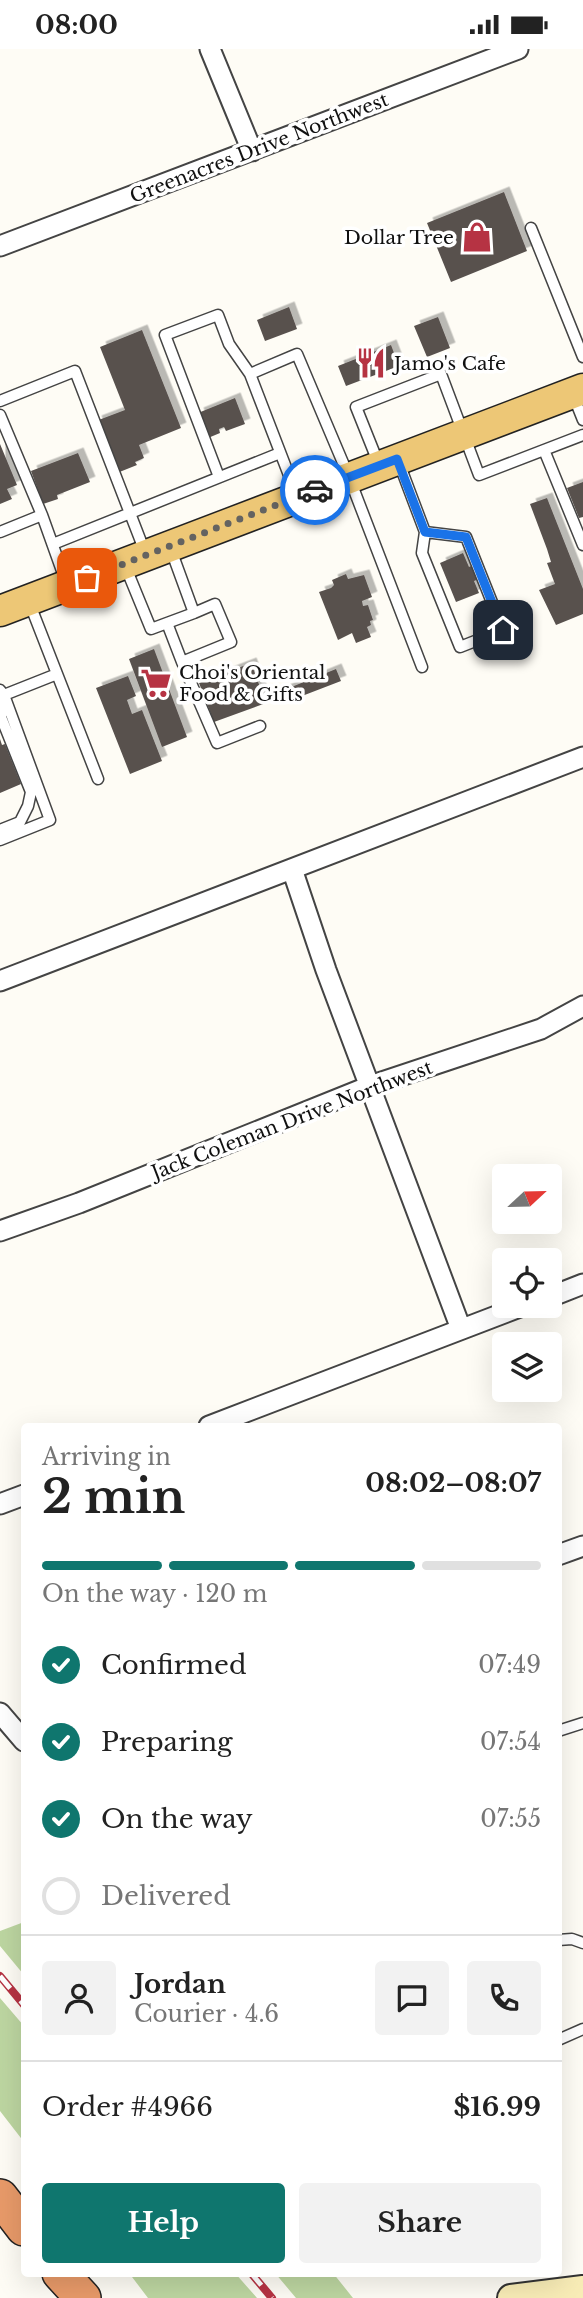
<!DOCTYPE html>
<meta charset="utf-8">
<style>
:root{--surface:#fff;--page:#f2f2f2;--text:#222;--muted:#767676;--line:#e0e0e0;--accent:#0f766e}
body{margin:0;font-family:"Libre Baskerville",serif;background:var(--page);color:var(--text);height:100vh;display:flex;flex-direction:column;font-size:26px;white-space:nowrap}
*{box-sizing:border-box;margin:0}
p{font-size:23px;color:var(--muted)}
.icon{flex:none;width:38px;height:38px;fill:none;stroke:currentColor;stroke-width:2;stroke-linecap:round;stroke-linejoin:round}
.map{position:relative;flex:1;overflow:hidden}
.sheet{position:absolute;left:21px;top:1374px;width:541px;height:854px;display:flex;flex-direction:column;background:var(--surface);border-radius:7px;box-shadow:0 7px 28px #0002}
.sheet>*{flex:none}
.needle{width:46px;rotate:68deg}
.fabs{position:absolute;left:492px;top:1115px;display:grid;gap:14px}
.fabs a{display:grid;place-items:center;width:70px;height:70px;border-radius:7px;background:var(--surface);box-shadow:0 7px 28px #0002;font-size:35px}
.pin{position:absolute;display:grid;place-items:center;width:60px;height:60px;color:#fff;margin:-30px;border-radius:14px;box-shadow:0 4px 10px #0006}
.courier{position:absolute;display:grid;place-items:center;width:70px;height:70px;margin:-35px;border:5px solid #1a73e8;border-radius:50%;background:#fff;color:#222;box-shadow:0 2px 9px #0007}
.summary em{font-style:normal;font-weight:800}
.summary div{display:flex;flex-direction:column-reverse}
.summary{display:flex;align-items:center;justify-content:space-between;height:119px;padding:0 21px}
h1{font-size:46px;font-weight:800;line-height:52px}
.bar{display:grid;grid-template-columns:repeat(4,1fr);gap:10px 7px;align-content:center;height:84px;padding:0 21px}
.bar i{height:9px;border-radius:5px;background:var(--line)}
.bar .current{background:var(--accent)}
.bar p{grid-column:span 4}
.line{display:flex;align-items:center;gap:18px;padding:0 21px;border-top:2px solid var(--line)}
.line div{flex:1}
.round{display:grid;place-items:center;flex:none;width:74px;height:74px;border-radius:7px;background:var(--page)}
ol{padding:0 21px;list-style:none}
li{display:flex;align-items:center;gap:21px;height:77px}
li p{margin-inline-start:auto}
li .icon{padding:7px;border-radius:50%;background:var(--accent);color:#fff;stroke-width:4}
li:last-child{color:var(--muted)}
li i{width:38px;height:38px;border:4px solid var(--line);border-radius:50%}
.action{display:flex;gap:14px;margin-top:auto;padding:14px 21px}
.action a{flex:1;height:80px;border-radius:7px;background:var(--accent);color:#fff;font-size:28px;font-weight:800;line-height:80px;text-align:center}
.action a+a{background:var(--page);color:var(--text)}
.status{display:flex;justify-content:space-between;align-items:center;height:49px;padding:0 35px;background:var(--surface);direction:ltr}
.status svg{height:19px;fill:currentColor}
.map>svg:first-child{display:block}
.forest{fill:#bdd6a1}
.building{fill:#58514e;filter:url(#shadow)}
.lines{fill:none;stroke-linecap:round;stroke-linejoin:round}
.lane-casing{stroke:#444;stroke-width:13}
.street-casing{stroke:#444;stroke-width:23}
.secondary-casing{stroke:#333;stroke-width:30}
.primary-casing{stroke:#222;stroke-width:33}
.highway-casing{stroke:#222;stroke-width:38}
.lane{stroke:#fff;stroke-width:10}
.street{stroke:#fff;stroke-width:19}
.secondary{stroke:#f8ecb6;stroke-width:26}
.primary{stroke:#edc776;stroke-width:30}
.highway{stroke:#e89a69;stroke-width:35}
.rail-casing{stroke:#b63343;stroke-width:8}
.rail{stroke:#fff;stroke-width:5;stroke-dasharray:16;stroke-linecap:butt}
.done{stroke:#646361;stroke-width:7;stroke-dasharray:0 12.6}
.route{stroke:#1a73e8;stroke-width:9}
.labels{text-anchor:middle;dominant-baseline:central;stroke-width:7;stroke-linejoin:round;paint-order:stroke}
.street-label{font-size:19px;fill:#111;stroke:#fff}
.poi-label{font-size:19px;fill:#111;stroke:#fff;text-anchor:start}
</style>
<div class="status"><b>08:00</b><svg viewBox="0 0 49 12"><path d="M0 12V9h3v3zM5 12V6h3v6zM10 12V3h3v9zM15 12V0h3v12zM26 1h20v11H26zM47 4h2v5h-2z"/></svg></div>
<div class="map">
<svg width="583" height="2249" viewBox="0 0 583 2249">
<defs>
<filter id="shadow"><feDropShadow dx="5.5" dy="-5.5" stdDeviation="0" flood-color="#0004"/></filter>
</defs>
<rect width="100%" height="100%" fill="#fefcf5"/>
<path class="forest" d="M 24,1873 L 24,1926 L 0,1897 L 0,1882 Z
M 0,1949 L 24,1977 L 24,2093 L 0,2062 Z
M 129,2224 L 235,2224 L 257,2249 L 148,2249 Z
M 275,2224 L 333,2224 L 353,2249 L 296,2249 Z"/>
<path class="building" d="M 504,143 L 527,202 L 451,233 L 427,174 Z
M 289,258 L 297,280 L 265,292 L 257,271 Z
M 438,268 L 450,299 L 427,308 L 414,277 Z
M 142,281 L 181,379 L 139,396 L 144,409 L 135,413 L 137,416 L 117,424 L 96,372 L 125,361 L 100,298 Z
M 391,296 L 399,317 L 346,337 L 338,317 Z
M 235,349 L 245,375 L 226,382 L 224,378 L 219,380 L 220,384 L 208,389 L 198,364 Z
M 0,395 L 17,436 L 7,440 L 12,450 L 0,455 Z
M 78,404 L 90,433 L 57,446 L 58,450 L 43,455 L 31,422 Z
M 583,433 L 583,468 L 579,469 L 567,439 Z
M 547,449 L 583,540 L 583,565 L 556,576 L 539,541 L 555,535 L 547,514 L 551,513 L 547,500 L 530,455 Z
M 463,504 L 469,518 L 473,516 L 479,530 L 474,532 L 479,544 L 456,553 L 440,514 Z
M 346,525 L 348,530 L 364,526 L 372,548 L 362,552 L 363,557 L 368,556 L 373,571 L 370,572 L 371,576 L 367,578 L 371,588 L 356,594 L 352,584 L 338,591 L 319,543 L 331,539 L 334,536 L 332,531 Z
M 154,600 L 187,688 L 162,698 L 129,610 Z
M 251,614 L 266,654 L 214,673 L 199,634 Z
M 336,620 L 341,632 L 289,652 L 284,641 Z
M 128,627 L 136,647 L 127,651 L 132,665 L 142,661 L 162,712 L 130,725 L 96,639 Z
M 0,690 L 2,696 L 5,695 L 21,735 L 0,744 Z"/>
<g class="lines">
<g class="lane-casing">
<path id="lane" d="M 531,179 L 583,308
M 573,346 L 583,371
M 0,352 L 75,322 L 145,503
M 0,366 L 42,466 L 66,533
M 544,401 L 583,496
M 378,413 L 356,358 L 441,325 L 479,426 L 583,386
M 399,414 L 425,483 L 422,504 L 460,598 L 503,581 L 466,488 L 425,483
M 219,428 L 165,286 L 218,266 L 229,295 L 250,325
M 297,447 L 250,325 L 297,305 L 349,428 L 422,618
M 0,483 L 42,466
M 53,495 L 280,404
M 171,501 L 194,564 L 215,555 L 231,593 L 182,613 L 217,694 L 260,677
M 126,519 L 151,580 L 167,574 L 182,613
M 29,553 L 98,730
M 167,574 L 194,564
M 0,641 L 4,646 L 50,771 L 0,791
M 4,646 L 57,625
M 0,781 L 20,773 L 28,757 L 31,743 L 1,668 L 4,647
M 558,1682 L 583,1674
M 558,1891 L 572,1890 L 583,1894
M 558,1991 L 583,1980"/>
</g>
<g class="street-casing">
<path id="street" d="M 210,0 L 252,102
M 0,197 L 518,0
M 292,820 L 326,921 L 461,1280
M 0,932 L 583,708
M 0,1182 L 79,1154 L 370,1037 L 541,980 L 583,957
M 550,1248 L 583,1235
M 209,1377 L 525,1256
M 0,1455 L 24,1446
M 558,1506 L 583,1497
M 0,1664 L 24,1692"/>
</g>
<g class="secondary-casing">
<path id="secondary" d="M 511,2249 L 583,2240"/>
</g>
<g class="primary-casing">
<path id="primary" d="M 0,562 L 583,340"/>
</g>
<g class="highway-casing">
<path id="highway" d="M 0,2148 L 24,2179
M 60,2224 L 83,2249"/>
</g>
<use href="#lane" class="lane"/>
<use href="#street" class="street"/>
<use href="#secondary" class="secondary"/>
<use href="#primary" class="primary"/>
<use href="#highway" class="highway"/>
<g class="rail-casing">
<path id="rail" d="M 0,1927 L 24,1956
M 251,2224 L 272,2249"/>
</g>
<use href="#rail" class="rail"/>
</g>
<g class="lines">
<path class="done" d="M 87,529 L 315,441"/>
<path class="route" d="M 315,441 L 397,410 L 425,483 L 466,488 L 503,581"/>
</g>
<defs>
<g id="shop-bare" transform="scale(2.415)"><path d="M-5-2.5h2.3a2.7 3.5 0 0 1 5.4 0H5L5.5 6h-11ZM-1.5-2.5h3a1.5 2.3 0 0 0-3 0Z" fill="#b63343" stroke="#fff" stroke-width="2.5" paint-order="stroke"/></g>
<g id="restaurant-bare" transform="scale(2.415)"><path d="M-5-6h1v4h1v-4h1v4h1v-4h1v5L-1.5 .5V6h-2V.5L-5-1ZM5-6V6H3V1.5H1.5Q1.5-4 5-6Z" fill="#b63343" stroke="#fff" stroke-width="2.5" paint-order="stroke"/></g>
<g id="supermarket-bare" transform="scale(2.415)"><path d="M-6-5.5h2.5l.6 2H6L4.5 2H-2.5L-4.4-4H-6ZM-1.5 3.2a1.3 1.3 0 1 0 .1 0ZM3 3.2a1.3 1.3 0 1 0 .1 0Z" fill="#b63343" stroke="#fff" stroke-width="2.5" paint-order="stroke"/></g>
</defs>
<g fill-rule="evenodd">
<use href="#shop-bare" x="477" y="188"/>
<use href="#restaurant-bare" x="371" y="314"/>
<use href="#supermarket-bare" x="156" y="634"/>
</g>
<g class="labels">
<g class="street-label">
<text transform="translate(259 99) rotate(-21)">Greenacres Drive Northwest</text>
<text transform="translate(292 1071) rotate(-21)">Jack Coleman Drive Northwest</text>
</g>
<g class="poi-label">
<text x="454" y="188" text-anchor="end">Dollar Tree</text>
<text x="394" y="314">Jamo's Cafe</text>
<text x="179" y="623">Choi's Oriental<tspan x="179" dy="22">Food &amp; Gifts</tspan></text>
</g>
</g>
</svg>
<div class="fabs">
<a><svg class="needle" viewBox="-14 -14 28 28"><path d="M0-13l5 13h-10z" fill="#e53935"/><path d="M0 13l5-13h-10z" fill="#767676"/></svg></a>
<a><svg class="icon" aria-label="locate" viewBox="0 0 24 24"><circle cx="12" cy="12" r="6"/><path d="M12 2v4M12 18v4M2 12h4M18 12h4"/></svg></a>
<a><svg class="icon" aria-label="layers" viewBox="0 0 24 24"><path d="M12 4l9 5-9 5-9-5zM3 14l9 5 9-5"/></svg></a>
</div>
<div class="pin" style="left:87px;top:529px;background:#ea580c"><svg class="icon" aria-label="bag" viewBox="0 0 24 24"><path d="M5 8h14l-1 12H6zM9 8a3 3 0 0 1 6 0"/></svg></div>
<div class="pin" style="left:503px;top:581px;background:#1f2937"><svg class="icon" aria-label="home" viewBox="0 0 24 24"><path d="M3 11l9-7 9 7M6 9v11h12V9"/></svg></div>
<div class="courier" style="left:315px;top:441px"><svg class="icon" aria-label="car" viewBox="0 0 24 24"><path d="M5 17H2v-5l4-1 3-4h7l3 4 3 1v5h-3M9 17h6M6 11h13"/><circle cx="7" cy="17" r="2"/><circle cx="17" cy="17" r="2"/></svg></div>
<section class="sheet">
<div class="summary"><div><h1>2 min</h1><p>Arriving in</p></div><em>08:02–08:07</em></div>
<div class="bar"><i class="current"></i><i class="current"></i><i class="current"></i><i></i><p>On the way · 120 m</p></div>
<ol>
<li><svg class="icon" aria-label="check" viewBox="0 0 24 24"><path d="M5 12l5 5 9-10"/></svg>Confirmed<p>07:49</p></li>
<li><svg class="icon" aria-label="check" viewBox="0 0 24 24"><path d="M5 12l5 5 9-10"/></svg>Preparing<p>07:54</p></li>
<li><svg class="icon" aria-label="check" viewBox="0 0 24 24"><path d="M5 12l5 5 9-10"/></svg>On the way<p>07:55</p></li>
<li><i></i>Delivered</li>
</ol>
<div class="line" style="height:126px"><a class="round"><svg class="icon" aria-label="person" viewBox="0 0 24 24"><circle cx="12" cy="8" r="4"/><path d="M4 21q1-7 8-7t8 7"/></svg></a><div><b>Jordan</b><p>Courier · 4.6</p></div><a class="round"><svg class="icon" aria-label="chat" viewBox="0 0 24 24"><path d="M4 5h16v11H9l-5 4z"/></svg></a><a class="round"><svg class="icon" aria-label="phone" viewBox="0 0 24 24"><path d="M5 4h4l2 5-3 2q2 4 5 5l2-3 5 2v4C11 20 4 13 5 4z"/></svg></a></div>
<div class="line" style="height:91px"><div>Order #4966</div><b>$16.99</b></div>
<div class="action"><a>Help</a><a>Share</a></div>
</section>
</div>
